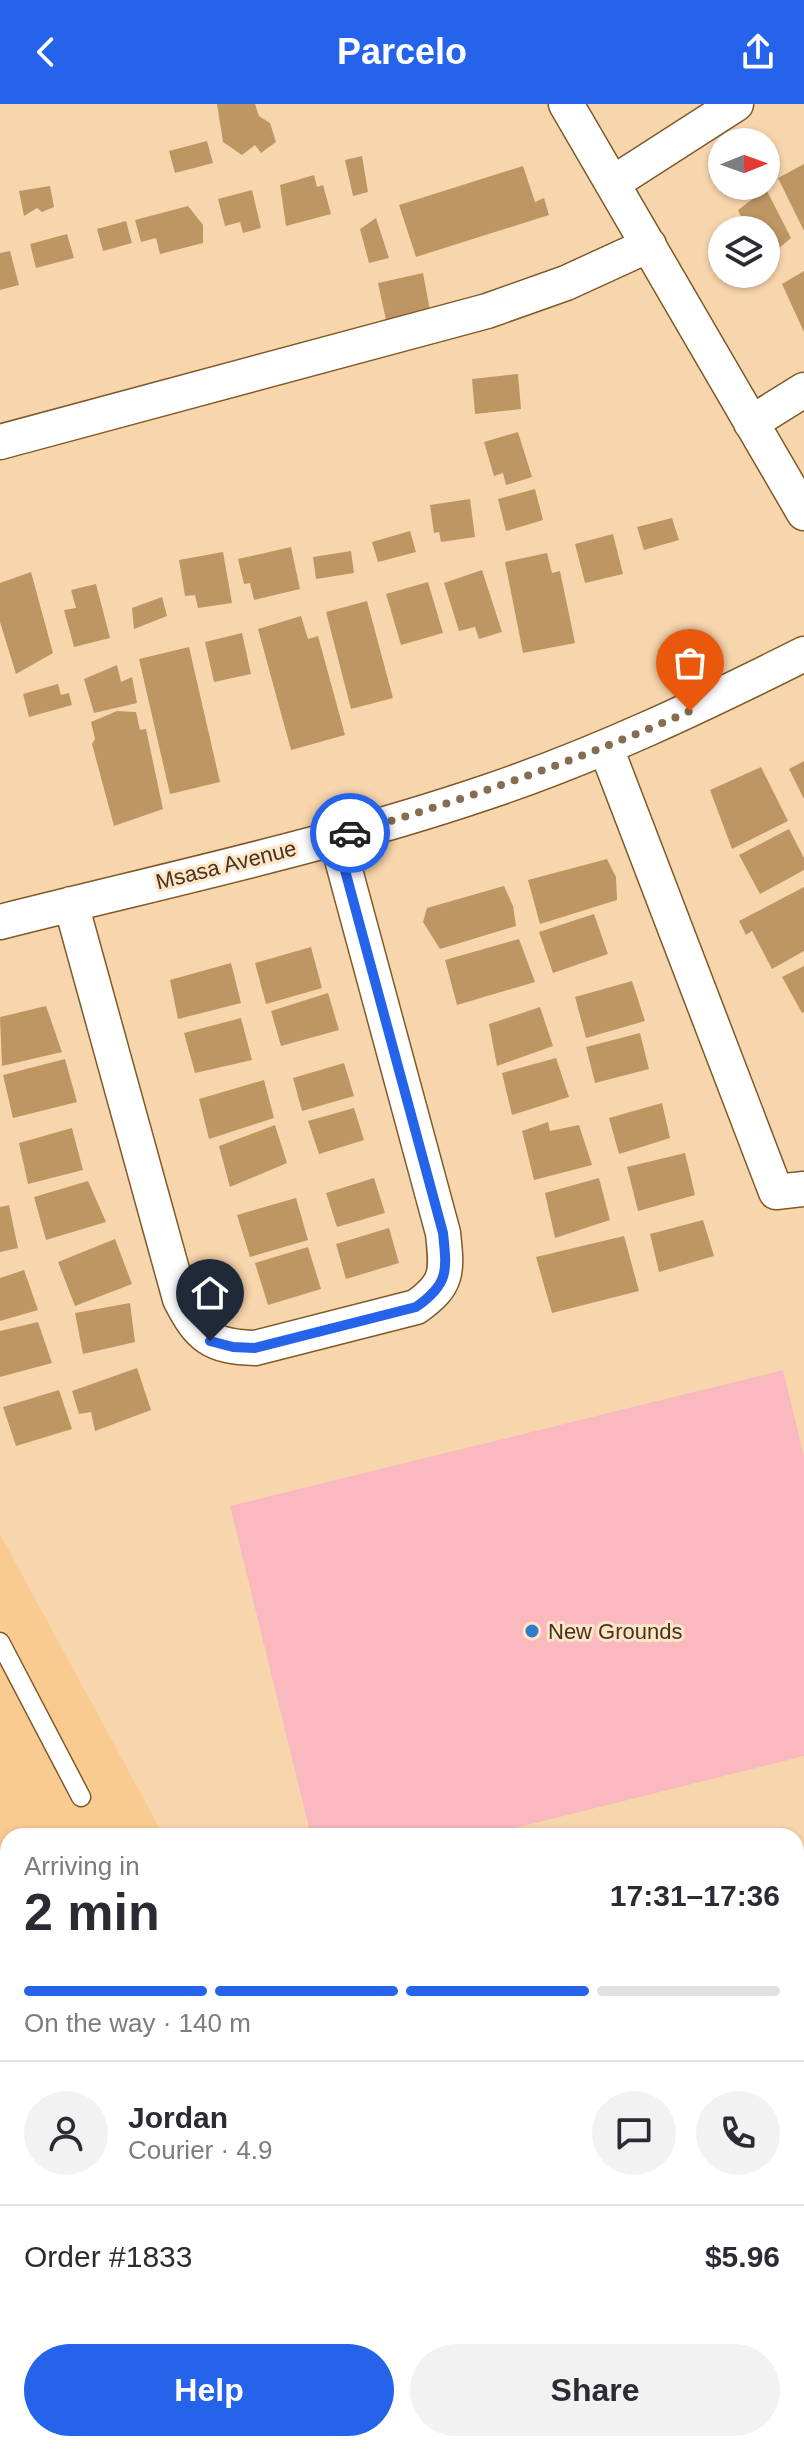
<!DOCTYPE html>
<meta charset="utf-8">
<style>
:root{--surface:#fff;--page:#f2f2f3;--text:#2b2b33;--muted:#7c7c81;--line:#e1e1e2;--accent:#2563eb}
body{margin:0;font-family:Helvetica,sans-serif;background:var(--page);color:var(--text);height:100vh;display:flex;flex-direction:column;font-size:30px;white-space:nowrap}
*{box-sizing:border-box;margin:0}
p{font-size:26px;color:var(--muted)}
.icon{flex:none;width:44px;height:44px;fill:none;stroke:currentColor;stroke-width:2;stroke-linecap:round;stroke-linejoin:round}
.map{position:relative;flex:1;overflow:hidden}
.details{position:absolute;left:0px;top:1724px;width:804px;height:624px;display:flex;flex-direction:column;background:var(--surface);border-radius:24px 24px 0 0;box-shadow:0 2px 6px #0004}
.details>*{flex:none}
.needle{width:52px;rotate:89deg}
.buttons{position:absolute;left:708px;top:24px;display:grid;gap:16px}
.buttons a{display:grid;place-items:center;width:72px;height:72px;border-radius:50%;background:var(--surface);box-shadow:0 2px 6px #0004;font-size:40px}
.pin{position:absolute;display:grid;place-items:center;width:68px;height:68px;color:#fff;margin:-82px -34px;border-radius:50% 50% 50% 0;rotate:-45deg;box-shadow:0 0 8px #0007}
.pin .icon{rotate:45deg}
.courier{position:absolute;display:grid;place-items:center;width:80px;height:80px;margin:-40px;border:6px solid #2563eb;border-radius:50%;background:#fff;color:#222;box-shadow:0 2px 10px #0007}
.head em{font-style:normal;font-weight:600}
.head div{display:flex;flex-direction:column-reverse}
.head{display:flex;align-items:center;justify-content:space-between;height:136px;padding:0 24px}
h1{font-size:52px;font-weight:600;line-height:60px}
.bar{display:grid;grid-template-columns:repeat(4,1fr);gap:12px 8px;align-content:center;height:96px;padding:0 24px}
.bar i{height:10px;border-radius:6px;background:var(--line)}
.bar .on{background:var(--accent)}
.bar p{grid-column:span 4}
.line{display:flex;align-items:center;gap:20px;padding:0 24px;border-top:2px solid var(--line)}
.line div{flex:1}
.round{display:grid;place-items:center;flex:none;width:84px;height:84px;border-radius:42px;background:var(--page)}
.primary-button{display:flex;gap:16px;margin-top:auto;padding:16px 24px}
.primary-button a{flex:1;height:92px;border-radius:48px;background:var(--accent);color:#fff;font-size:32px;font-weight:600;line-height:92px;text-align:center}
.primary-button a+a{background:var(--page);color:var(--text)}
header{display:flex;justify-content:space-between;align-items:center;height:104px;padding:0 24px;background:var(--accent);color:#fff;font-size:36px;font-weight:600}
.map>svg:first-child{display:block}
.built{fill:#facb90}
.green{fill:#fab8bf}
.building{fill:#be9663}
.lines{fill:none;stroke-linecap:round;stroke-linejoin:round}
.lane-casing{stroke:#7f5a27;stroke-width:21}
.street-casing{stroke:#7f5a27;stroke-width:37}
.lane{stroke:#fff;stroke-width:18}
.street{stroke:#fff;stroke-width:34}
.done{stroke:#846d51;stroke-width:8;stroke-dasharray:0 14.4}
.route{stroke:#2563eb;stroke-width:10}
.poi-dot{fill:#2e7dcd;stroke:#ffe5c6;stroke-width:3}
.labels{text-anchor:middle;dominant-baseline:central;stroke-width:6;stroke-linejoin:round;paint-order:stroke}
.street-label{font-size:22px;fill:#45341f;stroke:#ffe5c6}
.poi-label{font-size:22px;fill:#45341f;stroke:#ffe5c6;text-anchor:start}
</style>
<header><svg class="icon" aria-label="back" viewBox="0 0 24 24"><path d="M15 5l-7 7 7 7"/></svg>Parcelo<svg class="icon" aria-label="share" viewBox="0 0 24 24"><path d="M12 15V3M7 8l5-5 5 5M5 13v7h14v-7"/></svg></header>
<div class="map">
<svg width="804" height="2348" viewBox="0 0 804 2348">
<rect width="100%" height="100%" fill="#f8d6ad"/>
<path class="built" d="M 0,1430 L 164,1732 L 8,1732 L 8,2340 L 493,2340 L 497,2348 L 0,2348 Z"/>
<path class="green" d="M 783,1266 L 804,1353 L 804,1652 L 483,1732 L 311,1732 L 230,1402 Z"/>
<path class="building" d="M 217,0 L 255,0 L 259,12 L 270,19 L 276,38 L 261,49 L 255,41 L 242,51 L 223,38 Z
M 207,37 L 213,59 L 175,69 L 169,47 Z
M 362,52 L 368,88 L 353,92 L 345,56 Z
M 804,60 L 804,127 L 778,74 Z
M 523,62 L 535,98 L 544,94 L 549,111 L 416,153 L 399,101 Z
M 314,71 L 317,83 L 323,81 L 331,110 L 286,122 L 280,81 Z
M 50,82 L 54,103 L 42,108 L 37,104 L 24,112 L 19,87 Z
M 766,85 L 791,134 L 766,155 L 766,126 L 747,126 L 738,106 Z
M 252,86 L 261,124 L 243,129 L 240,118 L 225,122 L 218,95 Z
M 188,102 L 203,121 L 203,139 L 160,150 L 156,134 L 141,138 L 135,116 Z
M 376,114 L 389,154 L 369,159 L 360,125 Z
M 126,117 L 132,139 L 103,147 L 97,125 Z
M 67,130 L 74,154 L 36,164 L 30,140 Z
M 10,147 L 19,181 L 0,186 L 0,149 Z
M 804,167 L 804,228 L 782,180 Z
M 423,169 L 430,206 L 386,216 L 378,179 Z
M 518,270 L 521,305 L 475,310 L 472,275 Z
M 518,328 L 532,373 L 506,381 L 503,369 L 494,372 L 484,338 Z
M 535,385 L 543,416 L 506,427 L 498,395 Z
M 470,395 L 475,433 L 441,438 L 439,428 L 434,429 L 430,401 Z
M 672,414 L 679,436 L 644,446 L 637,423 Z
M 410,427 L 416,448 L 378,458 L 372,438 Z
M 613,430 L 623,470 L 585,479 L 575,440 Z
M 291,443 L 300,485 L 254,496 L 250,479 L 244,480 L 238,455 Z
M 351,447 L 354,469 L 316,475 L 313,453 Z
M 223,448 L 232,499 L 198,504 L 195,491 L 185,492 L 179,456 Z
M 547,449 L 552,469 L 560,467 L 575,539 L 523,549 L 505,458 Z
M 482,466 L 502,528 L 479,535 L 475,523 L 459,527 L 444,479 Z
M 31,468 L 53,549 L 16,570 L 0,518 L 0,479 Z
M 428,478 L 443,529 L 401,541 L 386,490 Z
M 96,480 L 110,534 L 74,543 L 64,506 L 76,504 L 71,486 Z
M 162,493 L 167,512 L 134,525 L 132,504 Z
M 367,497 L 393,594 L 351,605 L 326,508 Z
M 301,512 L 308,535 L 318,532 L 345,631 L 291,646 L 258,525 Z
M 242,529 L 251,570 L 214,578 L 205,538 Z
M 189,543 L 220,678 L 170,690 L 139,555 Z
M 117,561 L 121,578 L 132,573 L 137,599 L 94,609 L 84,575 Z
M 58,580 L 61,591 L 69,589 L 72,601 L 29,613 L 23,590 Z
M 117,607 L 136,608 L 140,626 L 146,625 L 163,705 L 114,722 L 92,640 L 95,635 L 91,618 Z
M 804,657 L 804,695 L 789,665 Z
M 761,663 L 788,717 L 732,745 L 710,686 Z
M 789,725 L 804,754 L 804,766 L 760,790 L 739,751 Z
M 607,755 L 616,773 L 617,796 L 540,820 L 528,776 Z
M 504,782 L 513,802 L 516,822 L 440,845 L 423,818 L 427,804 Z
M 804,783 L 804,847 L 772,865 L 752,827 L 746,831 L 739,817 Z
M 594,810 L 608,850 L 553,869 L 539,828 Z
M 519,835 L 535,878 L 457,901 L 445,856 Z
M 311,843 L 322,884 L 266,900 L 255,859 Z
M 231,859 L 241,899 L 178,915 L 170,876 Z
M 804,862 L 804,908 L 802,909 L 782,873 Z
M 632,877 L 645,917 L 586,934 L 575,893 Z
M 328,889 L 339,926 L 281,942 L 271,907 Z
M 46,902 L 62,948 L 2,962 L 0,913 Z
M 540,903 L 553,942 L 497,962 L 489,920 Z
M 241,914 L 252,956 L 195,969 L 184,929 Z
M 640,929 L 649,965 L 595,979 L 586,943 Z
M 556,954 L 569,993 L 512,1011 L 502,969 Z
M 65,955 L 77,998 L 13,1014 L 3,971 Z
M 344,959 L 354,992 L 302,1007 L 293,974 Z
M 264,976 L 274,1014 L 209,1035 L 199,995 Z
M 662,999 L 670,1034 L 619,1050 L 609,1014 Z
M 354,1004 L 364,1036 L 319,1050 L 308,1017 Z
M 548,1018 L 550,1027 L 579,1021 L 592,1061 L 534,1076 L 522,1027 Z
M 275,1021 L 287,1059 L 230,1083 L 219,1042 Z
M 72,1024 L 83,1066 L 28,1080 L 19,1039 Z
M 685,1049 L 695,1091 L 638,1107 L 627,1063 Z
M 374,1074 L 385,1109 L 337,1123 L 326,1089 Z
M 599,1074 L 610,1116 L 555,1134 L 545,1089 Z
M 88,1077 L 106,1118 L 46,1136 L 34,1093 Z
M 296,1094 L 308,1136 L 250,1153 L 237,1111 Z
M 9,1101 L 18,1144 L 0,1148 L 0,1103 Z
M 703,1116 L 714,1152 L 659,1168 L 650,1130 Z
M 389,1124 L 399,1159 L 346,1175 L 336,1140 Z
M 624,1132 L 639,1187 L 552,1209 L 536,1153 Z
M 115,1135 L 132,1180 L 75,1202 L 58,1158 Z
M 308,1143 L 321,1185 L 268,1201 L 255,1159 Z
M 24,1166 L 38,1206 L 0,1217 L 0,1174 Z
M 130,1199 L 135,1238 L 83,1250 L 75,1209 Z
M 38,1218 L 52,1259 L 0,1273 L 0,1227 Z
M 137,1264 L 151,1306 L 95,1327 L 91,1308 L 79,1310 L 72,1287 Z
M 59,1286 L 72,1325 L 16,1342 L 3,1303 Z
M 8,1765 L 8,1836 L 0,1840 L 0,1769 Z"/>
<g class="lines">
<g class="lane-casing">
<path id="lane" d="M 0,1538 L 81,1693"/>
</g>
<g class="street-casing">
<path id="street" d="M 566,0 L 804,409
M 613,79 L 736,0
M 751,319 L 804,286
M 0,338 L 487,207 L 566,179 L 649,141
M 606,644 L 776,1088 L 804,1085
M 71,800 L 180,1195 C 199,1233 212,1243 255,1244 L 416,1203 C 449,1180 447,1167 443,1129 L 336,733
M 0,818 C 162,777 328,742 487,688 C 597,651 700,602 804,550"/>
</g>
<use href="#lane" class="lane"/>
<use href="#street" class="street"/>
</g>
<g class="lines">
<path class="done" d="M 350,729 C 467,695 579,656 690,607"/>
<path class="route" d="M 210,1237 L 233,1243 L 255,1244 L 416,1203 C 449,1180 447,1167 443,1129 L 336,733 L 350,729"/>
</g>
<circle class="poi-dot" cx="532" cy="1527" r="8"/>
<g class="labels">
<g class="street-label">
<text transform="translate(226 761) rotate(-14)">Msasa Avenue</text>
</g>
<g class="poi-label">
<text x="548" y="1527">New Grounds</text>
</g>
</g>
</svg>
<div class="buttons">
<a><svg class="needle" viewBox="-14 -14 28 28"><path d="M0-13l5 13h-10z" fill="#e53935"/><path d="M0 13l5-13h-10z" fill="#7c7c81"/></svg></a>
<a><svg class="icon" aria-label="layers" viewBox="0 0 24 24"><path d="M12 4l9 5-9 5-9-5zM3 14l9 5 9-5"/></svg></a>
</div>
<div class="pin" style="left:690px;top:607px;background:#ea580c"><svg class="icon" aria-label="bag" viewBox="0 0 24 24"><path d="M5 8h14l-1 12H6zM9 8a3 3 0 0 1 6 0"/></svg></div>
<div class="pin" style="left:210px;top:1237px;background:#1f2937"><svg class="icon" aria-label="home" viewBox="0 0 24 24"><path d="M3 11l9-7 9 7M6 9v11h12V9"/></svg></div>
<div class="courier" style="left:350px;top:729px"><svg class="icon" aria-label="car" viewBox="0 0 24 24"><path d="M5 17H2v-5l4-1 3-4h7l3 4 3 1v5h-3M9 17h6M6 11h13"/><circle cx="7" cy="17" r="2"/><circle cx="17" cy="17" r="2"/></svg></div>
<section class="details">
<div class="head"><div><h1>2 min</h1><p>Arriving in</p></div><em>17:31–17:36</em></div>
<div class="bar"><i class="on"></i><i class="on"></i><i class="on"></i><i></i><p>On the way · 140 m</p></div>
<div class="line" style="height:144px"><a class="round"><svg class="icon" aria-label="person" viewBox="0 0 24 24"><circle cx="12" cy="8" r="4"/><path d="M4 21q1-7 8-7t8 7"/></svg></a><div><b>Jordan</b><p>Courier · 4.9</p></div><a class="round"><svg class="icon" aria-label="chat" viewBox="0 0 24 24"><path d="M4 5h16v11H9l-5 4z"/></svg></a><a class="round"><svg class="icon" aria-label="phone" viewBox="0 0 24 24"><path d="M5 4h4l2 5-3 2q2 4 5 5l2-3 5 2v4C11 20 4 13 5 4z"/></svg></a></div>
<div class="line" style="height:104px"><div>Order #1833</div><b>$5.96</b></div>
<div class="primary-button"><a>Help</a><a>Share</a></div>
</section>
</div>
